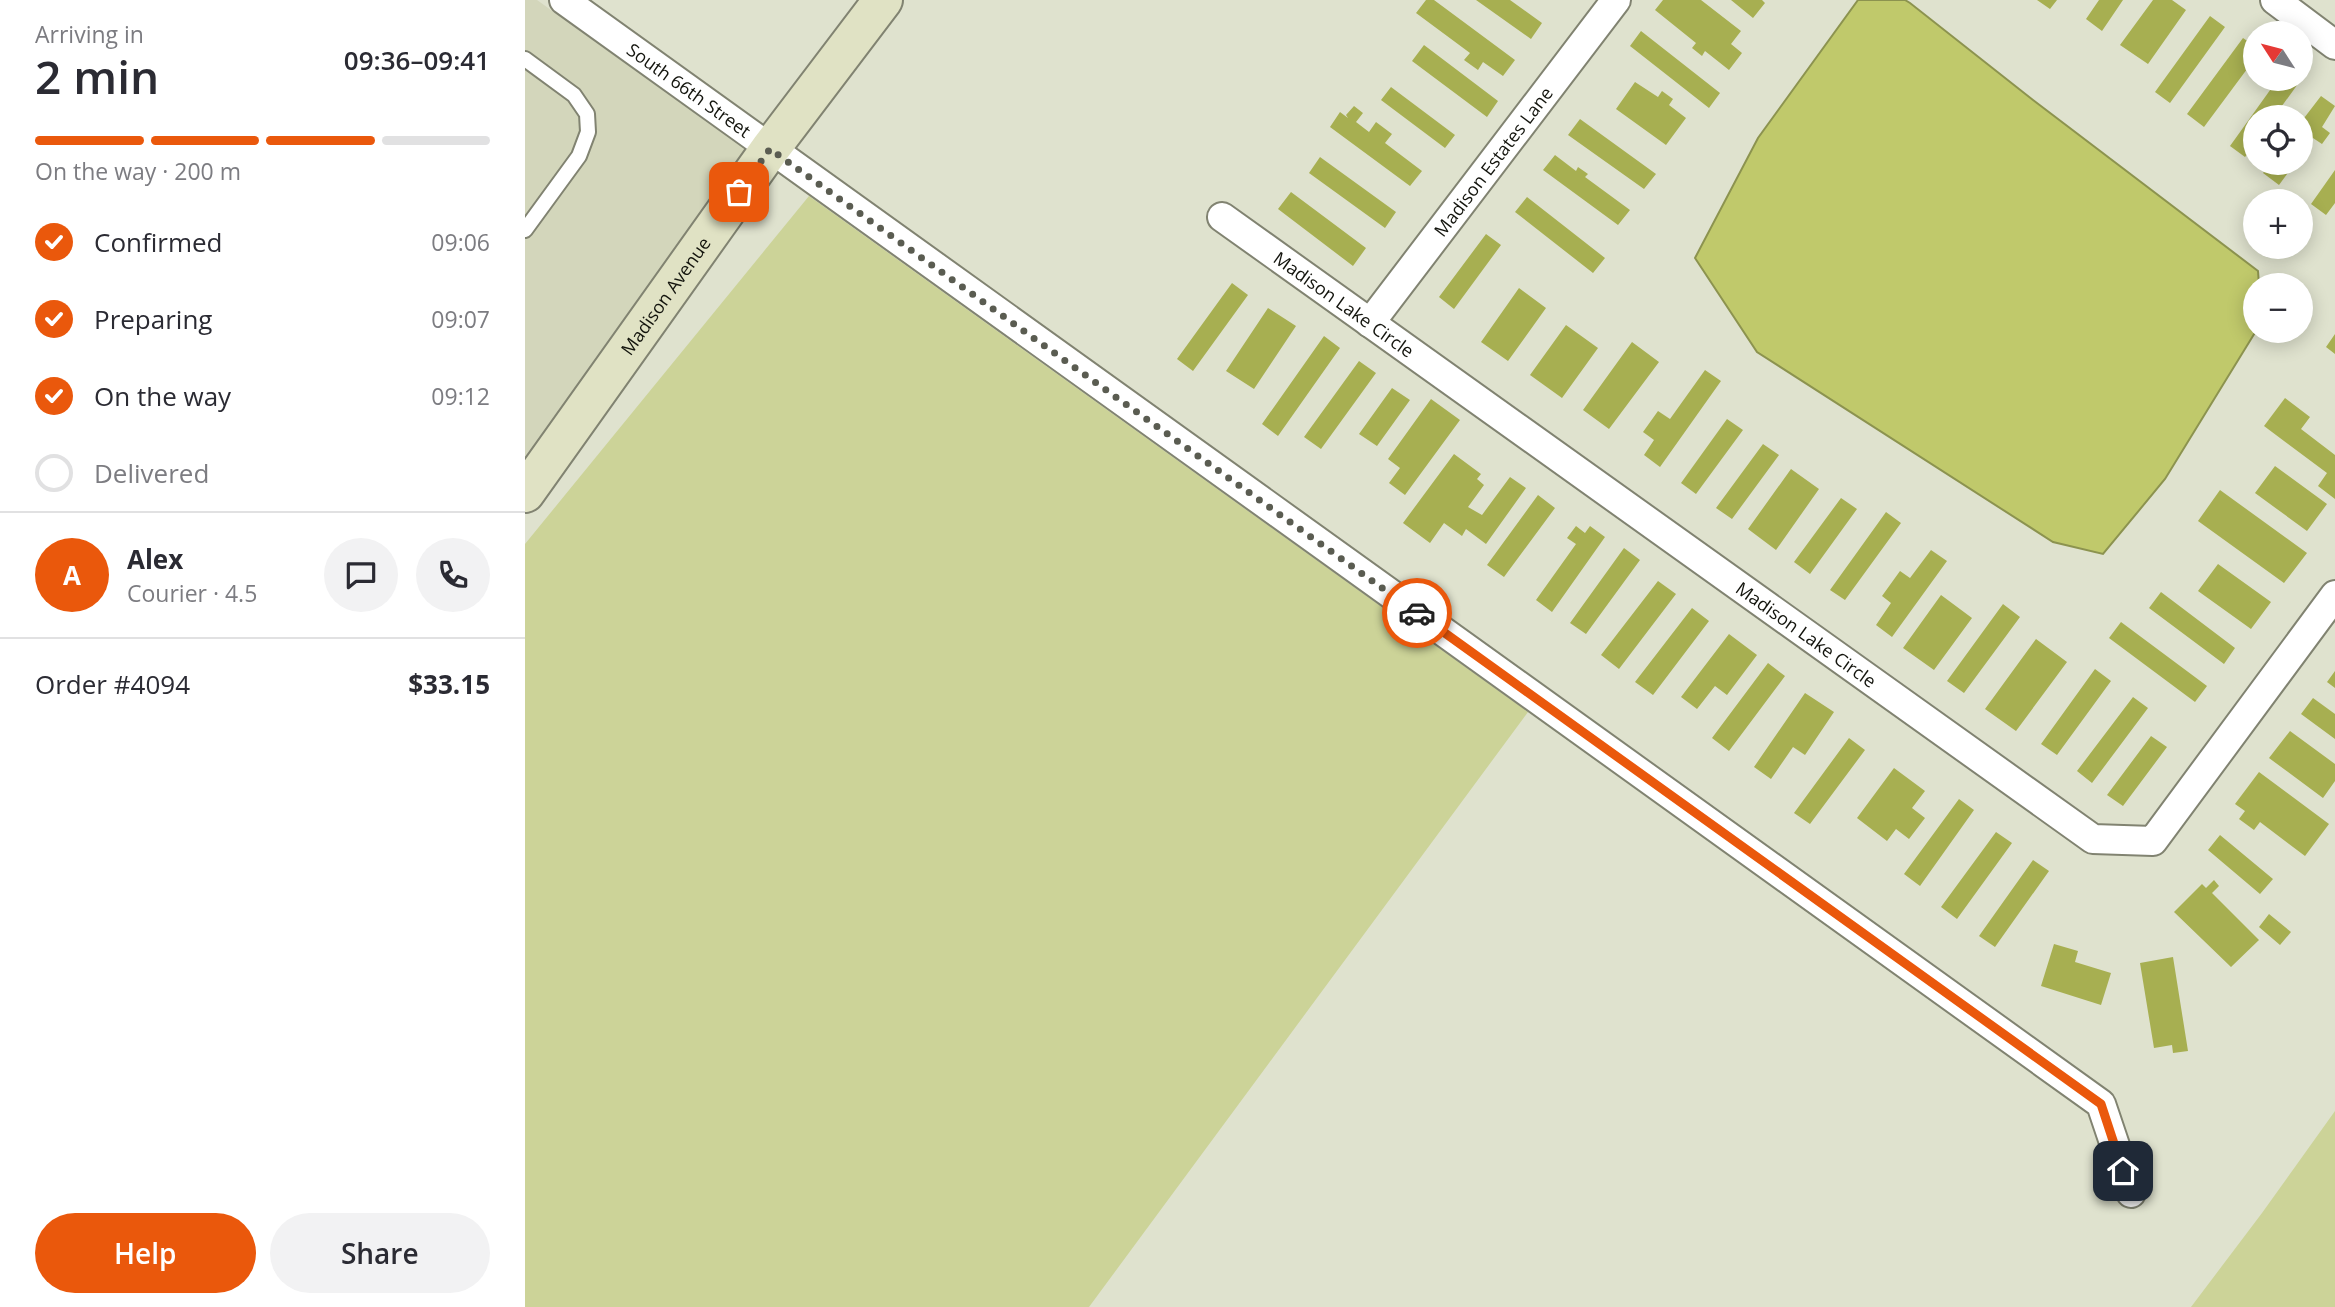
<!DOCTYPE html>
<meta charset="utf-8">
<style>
:root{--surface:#fff;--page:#f2f2f3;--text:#2b2b33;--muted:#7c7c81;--line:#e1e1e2;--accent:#ea580c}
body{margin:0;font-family:"Open Sans",sans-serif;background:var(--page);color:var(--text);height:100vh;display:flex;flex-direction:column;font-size:26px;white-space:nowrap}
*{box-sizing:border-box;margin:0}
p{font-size:23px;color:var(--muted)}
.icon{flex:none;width:38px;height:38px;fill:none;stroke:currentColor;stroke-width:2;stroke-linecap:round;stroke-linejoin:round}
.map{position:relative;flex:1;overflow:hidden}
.drawer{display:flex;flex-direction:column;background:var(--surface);width:525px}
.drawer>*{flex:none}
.needle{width:46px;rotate:306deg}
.fabs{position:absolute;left:1718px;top:21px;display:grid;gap:14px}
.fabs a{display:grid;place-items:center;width:70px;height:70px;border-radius:50%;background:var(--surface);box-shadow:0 4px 18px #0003;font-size:35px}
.pin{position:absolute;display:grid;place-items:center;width:60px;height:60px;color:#fff;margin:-30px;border-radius:14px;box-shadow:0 4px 10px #0006}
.courier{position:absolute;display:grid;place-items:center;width:70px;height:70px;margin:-35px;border:5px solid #ea580c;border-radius:50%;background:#fff;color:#222;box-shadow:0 2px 9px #0007}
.headline em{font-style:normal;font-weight:600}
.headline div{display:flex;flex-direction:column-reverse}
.headline{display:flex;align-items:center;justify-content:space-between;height:119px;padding:0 35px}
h1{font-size:46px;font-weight:600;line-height:52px}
.bar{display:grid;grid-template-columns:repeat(4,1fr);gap:10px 7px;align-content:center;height:84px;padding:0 35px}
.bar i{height:9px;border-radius:5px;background:var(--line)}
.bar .active{background:var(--accent)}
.bar p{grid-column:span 4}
.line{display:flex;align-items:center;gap:18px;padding:0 35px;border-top:2px solid var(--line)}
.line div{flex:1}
.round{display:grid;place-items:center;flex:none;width:74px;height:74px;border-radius:37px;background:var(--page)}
ol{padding:0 35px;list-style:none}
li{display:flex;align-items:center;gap:21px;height:77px}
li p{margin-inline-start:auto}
li .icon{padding:7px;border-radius:50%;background:var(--accent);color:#fff;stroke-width:4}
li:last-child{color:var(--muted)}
li i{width:38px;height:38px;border:4px solid var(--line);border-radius:50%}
.button{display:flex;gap:14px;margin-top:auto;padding:14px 35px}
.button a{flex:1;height:80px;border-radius:42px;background:var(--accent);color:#fff;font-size:28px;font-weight:600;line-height:80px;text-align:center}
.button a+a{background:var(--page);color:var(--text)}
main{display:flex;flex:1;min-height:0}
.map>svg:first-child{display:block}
.built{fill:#d3d6bb}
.green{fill:#ccd398}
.water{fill:#c0c96b;stroke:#8c934f;stroke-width:2}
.building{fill:#a7af51}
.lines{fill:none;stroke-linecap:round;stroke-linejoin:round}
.lane-casing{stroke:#818371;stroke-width:18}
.street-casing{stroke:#818371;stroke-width:32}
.secondary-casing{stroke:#818371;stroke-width:42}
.lane{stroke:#fff;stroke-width:14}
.street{stroke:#fff;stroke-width:28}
.secondary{stroke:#e0e2c4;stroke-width:38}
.done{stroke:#5a5c51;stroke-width:7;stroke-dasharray:0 12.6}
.route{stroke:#ea580c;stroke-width:9}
.labels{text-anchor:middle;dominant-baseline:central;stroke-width:5;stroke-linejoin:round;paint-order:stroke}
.street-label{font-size:18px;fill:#13140d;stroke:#dfe2ce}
</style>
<main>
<section class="drawer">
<div class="headline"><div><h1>2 min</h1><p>Arriving in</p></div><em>09:36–09:41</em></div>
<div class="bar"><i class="active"></i><i class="active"></i><i class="active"></i><i></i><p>On the way · 200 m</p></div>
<ol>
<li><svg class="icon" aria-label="check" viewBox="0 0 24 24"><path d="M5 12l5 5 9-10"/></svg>Confirmed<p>09:06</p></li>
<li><svg class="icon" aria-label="check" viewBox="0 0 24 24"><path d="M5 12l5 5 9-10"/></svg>Preparing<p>09:07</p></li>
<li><svg class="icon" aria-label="check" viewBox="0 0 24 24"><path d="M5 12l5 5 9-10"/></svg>On the way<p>09:12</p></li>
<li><i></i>Delivered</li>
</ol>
<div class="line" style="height:126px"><b class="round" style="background:var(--accent);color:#fff">A</b><div><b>Alex</b><p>Courier · 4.5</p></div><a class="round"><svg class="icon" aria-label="chat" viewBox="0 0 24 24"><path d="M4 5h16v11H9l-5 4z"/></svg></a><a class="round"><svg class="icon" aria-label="phone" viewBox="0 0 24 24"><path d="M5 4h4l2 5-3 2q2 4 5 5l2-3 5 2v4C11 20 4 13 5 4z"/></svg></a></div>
<div class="line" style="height:91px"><div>Order #4094</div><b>$33.15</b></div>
<div class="button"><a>Help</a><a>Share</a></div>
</section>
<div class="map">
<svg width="1810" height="1307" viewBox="0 0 1810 1307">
<rect width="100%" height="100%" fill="#dfe2ce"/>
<path class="built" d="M 0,0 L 12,0 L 222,151 L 0,463 Z"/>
<path class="green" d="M 284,196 L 1003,712 L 564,1307 L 0,1307 L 0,544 Z
M 1810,1111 L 1810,1307 L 1666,1307 L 1737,1213 Z"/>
<path class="water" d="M 1333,0 L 1380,0 L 1385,3 L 1508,100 L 1733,271 L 1734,285 L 1731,285 L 1731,331 L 1640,479 L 1578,554 L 1528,542 L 1232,352 L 1170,258 L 1233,138 Z"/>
<path class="building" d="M 901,0 L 909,0 L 990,60 L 978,76 L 958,62 L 953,70 L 939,60 L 945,53 L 891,13 Z
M 951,0 L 985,0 L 1017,23 L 1006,39 Z
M 1138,0 L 1176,0 L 1216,31 L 1206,44 L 1217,53 L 1204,70 L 1180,51 L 1177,56 L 1167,48 L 1171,43 L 1130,10 Z
M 1206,0 L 1237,0 L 1240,3 L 1228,18 Z
M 1512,0 L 1532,0 L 1525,9 Z
M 1574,0 L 1598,0 L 1577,31 L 1561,19 Z
M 1628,0 L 1647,0 L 1661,10 L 1623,64 L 1595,45 Z
M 1685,16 L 1700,27 L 1645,103 L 1630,92 Z
M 1116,31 L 1195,93 L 1184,108 L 1105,46 Z
M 1718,38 L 1731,47 L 1731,57 L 1679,127 L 1662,114 Z
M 899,45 L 973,101 L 962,117 L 887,61 Z
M 1753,79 L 1772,79 L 1775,81 L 1749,117 L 1731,117 L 1731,143 L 1720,157 L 1705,146 Z
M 1110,82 L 1133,97 L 1137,91 L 1148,99 L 1144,105 L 1161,118 L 1141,145 L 1091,109 Z
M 866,87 L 930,135 L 920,148 L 856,100 Z
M 1796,96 L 1810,106 L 1797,127 L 1805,133 L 1797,144 L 1788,138 L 1776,154 L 1776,122 Z
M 829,106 L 838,113 L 831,122 L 844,132 L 851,122 L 867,134 L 860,143 L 897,171 L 885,186 L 805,127 L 815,112 L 823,118 L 821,115 Z
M 1055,119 L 1131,174 L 1119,189 L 1043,135 Z
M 1030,155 L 1051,171 L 1053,167 L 1063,174 L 1060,177 L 1105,210 L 1093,225 L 1018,170 Z
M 795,157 L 871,212 L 860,228 L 784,173 Z
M 1746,163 L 1770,163 L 1754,185 L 1738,173 Z
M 1810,170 L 1810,203 L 1801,215 L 1786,204 Z
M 766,192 L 841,248 L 828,266 L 753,209 Z
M 1002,197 L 1080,258 L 1068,273 L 990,212 Z
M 961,234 L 976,245 L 929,309 L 914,297 Z
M 707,283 L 723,295 L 668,371 L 652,359 Z
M 994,288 L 1021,308 L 983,361 L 956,342 Z
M 743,308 L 771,326 L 729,389 L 701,371 Z
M 1041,325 L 1073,348 L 1037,398 L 1005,375 Z
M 1810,334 L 1810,354 L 1801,347 Z
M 799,336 L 815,348 L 753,436 L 737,424 Z
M 1107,342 L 1134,362 L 1084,429 L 1058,410 Z
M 834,361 L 851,373 L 796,449 L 779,437 Z
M 1180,370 L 1196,381 L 1135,467 L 1119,455 L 1129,440 L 1118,432 L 1133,411 L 1145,419 Z
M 867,388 L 885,400 L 852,446 L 834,434 Z
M 1760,398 L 1785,417 L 1776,429 L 1810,455 L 1810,499 L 1793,486 L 1802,473 L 1739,426 Z
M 906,399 L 935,420 L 880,495 L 864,483 L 875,468 L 863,459 Z
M 1202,419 L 1218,430 L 1171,494 L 1156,483 Z
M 1238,444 L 1254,455 L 1207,519 L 1191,508 Z
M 929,454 L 956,474 L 952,479 L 959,485 L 943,507 L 957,515 L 985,477 L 1001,488 L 961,544 L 941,529 L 937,536 L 919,523 L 905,543 L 878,523 Z
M 1750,466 L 1802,504 L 1782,531 L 1730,493 Z
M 1266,469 L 1294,489 L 1251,550 L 1223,529 Z
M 1695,490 L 1782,553 L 1759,583 L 1673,521 Z
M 1013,495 L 1030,508 L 979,577 L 962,565 Z
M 1316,498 L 1332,509 L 1285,574 L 1269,562 Z
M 1361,512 L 1376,523 L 1320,600 L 1305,590 Z
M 1051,526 L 1060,533 L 1065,526 L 1080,537 L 1027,612 L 1011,600 L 1051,544 L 1042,538 Z
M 1099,548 L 1115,560 L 1061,634 L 1045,623 Z
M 1406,550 L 1422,561 L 1367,637 L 1351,625 L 1366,603 L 1357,596 L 1375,571 L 1385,578 Z
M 1693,564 L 1746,602 L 1726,629 L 1673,591 Z
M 1133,581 L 1151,594 L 1094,669 L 1076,655 Z
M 1636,592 L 1710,648 L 1699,664 L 1624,608 Z
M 1416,595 L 1447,618 L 1409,670 L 1378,648 Z
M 1478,604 L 1495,617 L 1439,693 L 1422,681 Z
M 1167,608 L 1184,621 L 1128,695 L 1110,682 Z
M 1596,622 L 1682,686 L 1670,702 L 1584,638 Z
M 1204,634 L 1232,655 L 1202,695 L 1190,686 L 1172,709 L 1156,697 Z
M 1511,639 L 1542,662 L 1491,731 L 1460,709 Z
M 1243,663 L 1260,676 L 1204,751 L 1187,738 Z
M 1570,669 L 1586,681 L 1532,755 L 1516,744 Z
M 1810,671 L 1810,688 L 1802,682 Z
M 1280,693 L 1309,712 L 1280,755 L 1268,747 L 1246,779 L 1229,767 Z
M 1608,697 L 1623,708 L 1567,783 L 1552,771 Z
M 1788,698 L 1810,714 L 1810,739 L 1776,714 Z
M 1765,731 L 1810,764 L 1810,781 L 1798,798 L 1744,758 Z
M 1626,736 L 1642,747 L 1598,806 L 1582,795 Z
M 1324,738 L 1340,750 L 1285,824 L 1269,813 Z
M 1369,768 L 1400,791 L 1387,808 L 1400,818 L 1384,839 L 1371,829 L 1362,841 L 1332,818 Z
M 1734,772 L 1804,824 L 1780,856 L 1735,822 L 1729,830 L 1714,819 L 1720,811 L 1710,804 Z
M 1434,799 L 1449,810 L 1395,886 L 1379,874 Z
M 1471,832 L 1487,843 L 1432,919 L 1416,907 Z
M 1695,835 L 1748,879 L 1735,894 L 1683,850 Z
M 1508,860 L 1524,871 L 1470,947 L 1454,936 Z
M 1689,880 L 1694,886 L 1687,893 L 1734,940 L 1706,967 L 1649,912 L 1677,884 L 1681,888 Z
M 1744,914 L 1766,932 L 1755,945 L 1734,927 Z
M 1529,944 L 1553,951 L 1550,962 L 1586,973 L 1576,1005 L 1516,986 Z
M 1648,957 L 1663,1051 L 1648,1053 L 1647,1045 L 1629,1048 L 1615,963 Z"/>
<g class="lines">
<g class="lane-casing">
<path id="lane" d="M 0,59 L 49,95 L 62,114 L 63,132 L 54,156 L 0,230"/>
</g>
<g class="street-casing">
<g id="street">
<path id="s1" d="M 39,0 L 1576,1104 L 1606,1193"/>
<path d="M 1750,0 L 1810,45"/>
<path id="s2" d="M 697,217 L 1568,839 L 1628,841 L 1810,595"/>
<path id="s3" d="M 845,323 L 1091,0"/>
</g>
</g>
<g class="secondary-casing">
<g id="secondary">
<path id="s4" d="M 0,493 L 245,149 L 358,0"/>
</g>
</g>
<use href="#lane" class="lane"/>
<use href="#street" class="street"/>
<use href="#secondary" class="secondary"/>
</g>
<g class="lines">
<path class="done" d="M 214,192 L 245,149 L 892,613"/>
<path class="route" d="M 892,613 L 1576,1104 L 1598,1171"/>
</g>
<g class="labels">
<g class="street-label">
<text stroke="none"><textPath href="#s1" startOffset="154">South 66th Street</textPath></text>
<text stroke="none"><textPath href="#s3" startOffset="203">Madison Estates Lane</textPath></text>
<text stroke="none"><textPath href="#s4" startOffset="242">Madison Avenue</textPath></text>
<text stroke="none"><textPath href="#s2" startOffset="150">Madison Lake Circle</textPath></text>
<text stroke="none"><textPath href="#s2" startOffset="718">Madison Lake Circle</textPath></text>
</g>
</g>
</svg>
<div class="fabs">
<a><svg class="needle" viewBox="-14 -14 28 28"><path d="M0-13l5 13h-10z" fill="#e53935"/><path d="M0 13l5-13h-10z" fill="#7c7c81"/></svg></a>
<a><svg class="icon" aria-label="locate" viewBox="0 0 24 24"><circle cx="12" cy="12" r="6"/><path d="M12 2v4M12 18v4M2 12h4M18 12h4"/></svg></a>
<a>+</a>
<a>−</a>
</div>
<div class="pin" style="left:214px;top:192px;background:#ea580c"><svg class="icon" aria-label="bag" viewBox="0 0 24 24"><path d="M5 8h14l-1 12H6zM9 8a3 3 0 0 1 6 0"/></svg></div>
<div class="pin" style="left:1598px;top:1171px;background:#1f2937"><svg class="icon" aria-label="home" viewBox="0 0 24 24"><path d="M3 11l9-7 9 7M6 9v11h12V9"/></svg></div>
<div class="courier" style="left:892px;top:613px"><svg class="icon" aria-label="car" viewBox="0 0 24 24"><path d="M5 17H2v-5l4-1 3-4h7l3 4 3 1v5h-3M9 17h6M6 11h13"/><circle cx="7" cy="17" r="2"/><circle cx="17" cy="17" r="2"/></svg></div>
</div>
</main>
